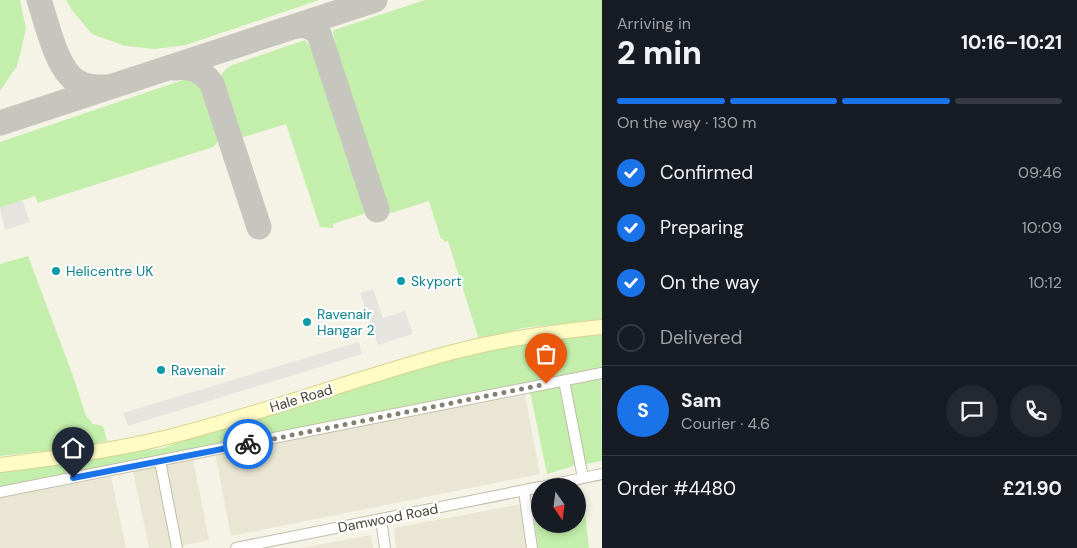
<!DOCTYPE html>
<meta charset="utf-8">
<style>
:root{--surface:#171b24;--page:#242831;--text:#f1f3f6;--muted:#9ea1a6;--line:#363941;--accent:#1a73e8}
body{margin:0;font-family:"DM Sans",sans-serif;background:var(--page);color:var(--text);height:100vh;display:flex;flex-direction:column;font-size:19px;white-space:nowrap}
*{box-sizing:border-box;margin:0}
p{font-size:16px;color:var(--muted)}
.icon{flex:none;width:28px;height:28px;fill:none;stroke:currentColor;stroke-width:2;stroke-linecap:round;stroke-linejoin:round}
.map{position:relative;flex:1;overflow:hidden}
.panel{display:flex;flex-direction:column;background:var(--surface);width:475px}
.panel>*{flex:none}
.needle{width:32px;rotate:166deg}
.tools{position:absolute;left:531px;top:478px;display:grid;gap:10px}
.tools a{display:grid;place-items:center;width:55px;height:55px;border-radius:50%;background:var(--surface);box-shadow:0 2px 8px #0003;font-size:25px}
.pin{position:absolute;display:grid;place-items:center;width:42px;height:42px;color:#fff;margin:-51px -21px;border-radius:50% 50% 50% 0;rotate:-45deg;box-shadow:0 0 5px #0007}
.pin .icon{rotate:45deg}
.courier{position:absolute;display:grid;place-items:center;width:50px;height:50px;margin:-25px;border:4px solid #1a73e8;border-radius:50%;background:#fff;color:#222;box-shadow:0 1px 6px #0007}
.summary em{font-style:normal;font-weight:800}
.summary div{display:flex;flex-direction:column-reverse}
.summary{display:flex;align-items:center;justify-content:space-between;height:85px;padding:0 15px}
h1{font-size:32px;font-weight:800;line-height:38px}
.bar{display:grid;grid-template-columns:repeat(4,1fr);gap:8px 5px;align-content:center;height:60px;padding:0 15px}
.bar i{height:6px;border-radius:4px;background:var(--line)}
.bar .active{background:var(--accent)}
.bar p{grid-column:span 4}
.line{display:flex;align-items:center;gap:12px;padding:0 15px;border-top:1px solid var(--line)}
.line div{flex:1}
.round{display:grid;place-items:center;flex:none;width:52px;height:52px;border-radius:26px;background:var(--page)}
ol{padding:0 15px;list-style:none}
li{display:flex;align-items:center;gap:15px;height:55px}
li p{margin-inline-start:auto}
li .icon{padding:5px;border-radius:50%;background:var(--accent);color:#fff;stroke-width:4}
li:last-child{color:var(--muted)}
li i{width:28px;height:28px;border:2px solid var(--line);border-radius:50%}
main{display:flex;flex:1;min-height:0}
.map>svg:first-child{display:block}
.residential{fill:#e9e7d4}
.green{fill:#c3eeab}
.parking{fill:#e5e4df}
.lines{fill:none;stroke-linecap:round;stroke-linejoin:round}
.taxiway{stroke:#c6c5be;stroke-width:25}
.street-casing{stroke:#c1bda8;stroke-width:12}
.secondary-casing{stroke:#d9d491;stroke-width:16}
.street{stroke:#fff;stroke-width:10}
.secondary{stroke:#fffcc6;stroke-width:14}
.done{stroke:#858172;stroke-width:5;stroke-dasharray:0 9}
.route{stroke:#1a73e8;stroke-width:6}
.culture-dot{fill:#0f9aa8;stroke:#fff;stroke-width:2}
.labels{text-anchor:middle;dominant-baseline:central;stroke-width:4.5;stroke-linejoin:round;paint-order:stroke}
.culture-label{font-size:14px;fill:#0d838f;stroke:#fff;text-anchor:start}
.street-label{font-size:14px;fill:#494434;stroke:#fff}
</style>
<main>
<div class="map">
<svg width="602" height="548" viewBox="0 0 602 548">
<rect width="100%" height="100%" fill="#f5f3e6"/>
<path class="residential" d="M 525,395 L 540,474 L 231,536 L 215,453 Z
M 193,459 L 209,540 L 170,548 L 149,548 L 133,471 Z
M 111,477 L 126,548 L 0,548 L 0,498 Z
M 521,504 L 527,548 L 396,548 L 394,528 Z
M 371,535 L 373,548 L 301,548 Z"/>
<path class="green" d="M 0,0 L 20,0 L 26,28 L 22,47 L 17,66 L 0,91 Z
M 66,0 L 319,0 L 186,45 L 155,49 L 125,46 L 92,34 L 71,9 Z
M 425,0 L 602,0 L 602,319 L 523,328 L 479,340 L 448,241 L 444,242 L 443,239 L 441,239 L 429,201 L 385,215 L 340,74 L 333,33 L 334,30 L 337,29 Z
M 305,40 L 315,53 L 324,72 L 370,212 L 333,224 L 334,228 L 320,227 L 286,124 L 244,137 C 233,132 216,87 221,76 C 223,71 228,67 232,65 Z
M 186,79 C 192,81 199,82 204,87 C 211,96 222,130 218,141 C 217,143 215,145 213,147 L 38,203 L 35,196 L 0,208 L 0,142 Z
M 28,256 L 73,376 L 86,416 L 93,424 L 103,426 L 107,441 L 69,448 L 0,456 L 0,264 Z
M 602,332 L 602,367 L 0,488 L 0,469 L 142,448 C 161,453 175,444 190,435 L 459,355 L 513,343 Z
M 601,377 L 602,461 L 585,464 L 569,387 L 574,383 Z
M 556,386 L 561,389 L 575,462 L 573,466 L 547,474 L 530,392 Z
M 583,492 L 589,548 L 538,548 L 532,502 L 540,501 L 540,524 L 578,524 L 578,493 Z"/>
<path class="parking" d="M 22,200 L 30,222 L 5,230 L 0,208 Z
M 373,289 L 383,318 L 405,311 L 413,334 L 378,345 L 360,293 Z
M 359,342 L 362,354 L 128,426 L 123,413 Z"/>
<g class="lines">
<path class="taxiway" d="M 39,0 C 47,23 56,68 76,81 C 85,87 96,87 107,87
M 293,27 C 304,24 311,26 319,34 L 377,210
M 174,68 C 191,66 202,70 212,84 L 259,227
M 0,123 L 375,0"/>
<g class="street-casing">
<path id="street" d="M 564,381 L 583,478
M 160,461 L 177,548
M 545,486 L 602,474
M 524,491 L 532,548
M 0,492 L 602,373
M 381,519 L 385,548
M 236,548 L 540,487"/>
</g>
<g class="secondary-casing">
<path id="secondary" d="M 0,465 C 55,458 110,451 164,438 C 261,414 356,378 453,352 C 502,339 552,332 602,327"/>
</g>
<use href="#street" class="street"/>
<use href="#secondary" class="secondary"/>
</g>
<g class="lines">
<path class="done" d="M 248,444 L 546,384"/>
<path class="route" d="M 73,478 L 248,444"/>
</g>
<g class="culture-dot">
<circle cx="56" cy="271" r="5"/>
<circle cx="401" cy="281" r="5"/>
<circle cx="307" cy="322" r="5"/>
<circle cx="161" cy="370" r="5"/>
</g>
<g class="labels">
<g class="culture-label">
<text x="66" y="271">Helicentre UK</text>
<text x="411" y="281">Skyport</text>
<text x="317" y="314">Ravenair<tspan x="317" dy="16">Hangar 2</tspan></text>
<text x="171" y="370">Ravenair</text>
</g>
<g class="street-label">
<text transform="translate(301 398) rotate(-17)">Hale Road</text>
<text transform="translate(388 518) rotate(-11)">Damwood Road</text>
</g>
</g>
</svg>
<div class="tools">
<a><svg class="needle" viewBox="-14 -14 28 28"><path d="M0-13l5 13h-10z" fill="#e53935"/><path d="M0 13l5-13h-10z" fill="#9ea1a6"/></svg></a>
</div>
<div class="pin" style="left:546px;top:384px;background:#ea580c"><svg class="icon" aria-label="bag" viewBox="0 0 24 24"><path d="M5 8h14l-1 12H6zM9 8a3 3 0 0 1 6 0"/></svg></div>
<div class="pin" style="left:73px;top:478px;background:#1f2937"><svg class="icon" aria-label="home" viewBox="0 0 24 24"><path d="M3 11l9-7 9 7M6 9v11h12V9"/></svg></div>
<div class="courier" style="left:248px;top:444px"><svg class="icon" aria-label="bike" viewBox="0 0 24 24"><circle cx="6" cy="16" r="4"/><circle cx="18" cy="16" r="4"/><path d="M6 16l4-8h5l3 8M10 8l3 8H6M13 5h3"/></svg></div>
</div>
<section class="panel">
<div class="summary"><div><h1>2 min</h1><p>Arriving in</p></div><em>10:16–10:21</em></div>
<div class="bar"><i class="active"></i><i class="active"></i><i class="active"></i><i></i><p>On the way · 130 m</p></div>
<ol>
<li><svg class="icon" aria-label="check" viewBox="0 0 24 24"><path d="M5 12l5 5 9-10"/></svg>Confirmed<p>09:46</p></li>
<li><svg class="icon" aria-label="check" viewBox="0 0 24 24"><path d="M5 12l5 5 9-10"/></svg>Preparing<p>10:09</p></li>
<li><svg class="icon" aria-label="check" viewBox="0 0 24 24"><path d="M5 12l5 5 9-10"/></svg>On the way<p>10:12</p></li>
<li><i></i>Delivered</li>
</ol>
<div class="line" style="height:90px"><b class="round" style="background:var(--accent);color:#fff">S</b><div><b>Sam</b><p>Courier · 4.6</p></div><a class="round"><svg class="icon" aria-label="chat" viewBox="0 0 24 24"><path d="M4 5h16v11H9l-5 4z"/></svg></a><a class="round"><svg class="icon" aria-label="phone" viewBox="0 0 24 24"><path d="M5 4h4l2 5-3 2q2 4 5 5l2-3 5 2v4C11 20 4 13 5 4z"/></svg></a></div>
<div class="line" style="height:65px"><div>Order #4480</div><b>£21.90</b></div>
</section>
</main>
